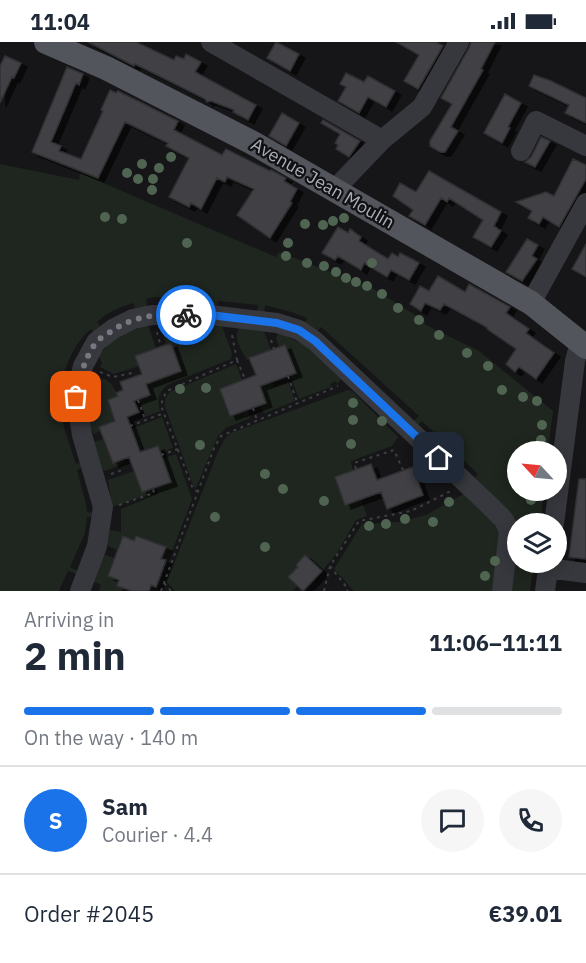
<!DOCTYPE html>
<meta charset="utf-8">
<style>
:root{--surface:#fff;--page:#f6f6f7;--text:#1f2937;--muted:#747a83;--line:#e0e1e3;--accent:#1a73e8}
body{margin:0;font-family:"IBM Plex Sans",sans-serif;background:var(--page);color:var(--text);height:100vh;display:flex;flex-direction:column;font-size:22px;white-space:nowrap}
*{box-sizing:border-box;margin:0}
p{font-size:20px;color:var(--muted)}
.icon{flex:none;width:33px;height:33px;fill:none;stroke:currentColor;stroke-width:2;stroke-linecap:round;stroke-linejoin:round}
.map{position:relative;height:549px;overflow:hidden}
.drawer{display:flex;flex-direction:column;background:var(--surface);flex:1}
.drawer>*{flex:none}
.needle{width:39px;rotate:296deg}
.controls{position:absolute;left:507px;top:399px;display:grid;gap:12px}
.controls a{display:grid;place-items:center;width:60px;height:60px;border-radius:50%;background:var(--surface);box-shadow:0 3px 15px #0003;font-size:30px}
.pin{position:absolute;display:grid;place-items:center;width:51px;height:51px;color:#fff;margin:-26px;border-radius:12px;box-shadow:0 3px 9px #0006}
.courier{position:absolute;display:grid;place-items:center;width:60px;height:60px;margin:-30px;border:4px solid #1a73e8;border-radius:50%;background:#fff;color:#222;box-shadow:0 2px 8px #0007}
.summary em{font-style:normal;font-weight:800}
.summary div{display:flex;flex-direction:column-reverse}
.summary{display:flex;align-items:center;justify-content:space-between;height:102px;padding:0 24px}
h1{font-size:39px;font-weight:800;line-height:45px}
.bar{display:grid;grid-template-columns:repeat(4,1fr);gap:9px 6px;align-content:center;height:72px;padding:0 24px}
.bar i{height:8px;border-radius:4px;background:var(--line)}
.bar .selected{background:var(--accent)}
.bar p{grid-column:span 4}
.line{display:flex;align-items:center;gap:15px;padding:0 24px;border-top:2px solid var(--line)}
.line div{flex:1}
.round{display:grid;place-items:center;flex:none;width:63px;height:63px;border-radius:32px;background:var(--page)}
.status{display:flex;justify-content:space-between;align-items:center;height:42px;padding:0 30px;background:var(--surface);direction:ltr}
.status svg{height:16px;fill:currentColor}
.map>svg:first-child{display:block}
.green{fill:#1e261f}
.building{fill:#404145;stroke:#303034;stroke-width:1.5;filter:url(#shadow)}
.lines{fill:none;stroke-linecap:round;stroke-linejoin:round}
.path{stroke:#3d3f44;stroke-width:2;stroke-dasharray:3 4.5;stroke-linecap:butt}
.minor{stroke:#37383d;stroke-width:20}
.major{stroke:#53555c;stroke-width:24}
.tree{fill:#506452}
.done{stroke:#757880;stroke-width:6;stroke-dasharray:0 10.8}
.route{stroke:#1a73e8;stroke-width:8}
.labels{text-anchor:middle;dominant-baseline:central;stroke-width:4.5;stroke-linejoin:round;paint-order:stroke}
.street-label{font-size:18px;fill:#a8adb8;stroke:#111113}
</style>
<div class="status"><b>11:04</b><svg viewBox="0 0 49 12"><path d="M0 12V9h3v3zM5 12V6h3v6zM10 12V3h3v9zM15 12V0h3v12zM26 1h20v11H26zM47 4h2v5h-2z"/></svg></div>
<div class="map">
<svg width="586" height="549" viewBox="0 0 586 549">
<defs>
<filter id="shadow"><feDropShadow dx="6" dy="4" stdDeviation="0" flood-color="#0009"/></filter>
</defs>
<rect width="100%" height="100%" fill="#161618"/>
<path class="green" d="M 0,122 L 79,138 L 80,131 L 276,215 L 279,210 L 372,246 L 425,279 L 424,282 L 479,309 L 553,369 L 548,409 L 518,410 L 518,448 L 544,449 L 540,481 L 518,482 L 518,520 L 534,521 L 530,549 L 507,549 L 513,496 L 471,440 L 478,432 L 422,379 L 414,386 L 411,382 L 419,374 L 321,285 L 314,292 L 303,285 L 307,276 L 291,270 L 265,263 L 264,274 L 257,274 L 258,263 L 218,259 L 216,270 L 209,270 L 210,259 L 155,255 L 146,257 L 148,268 L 136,271 L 134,261 C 120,265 107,270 97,280 L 103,289 L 97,294 L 91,287 C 71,304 61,332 61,358 L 71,359 L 72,365 L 61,366 L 64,386 L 76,422 L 87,418 L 88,423 L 77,428 L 86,462 L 87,470 L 97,471 L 97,475 L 87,475 L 85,491 L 70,525 L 80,530 L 79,533 L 68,529 L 59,549 L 0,549 Z
M 160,280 L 222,284 L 232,311 L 231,317 L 167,343 C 158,352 157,357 160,369 L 145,375 L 139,357 L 146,342 L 181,329 L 171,301 L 166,303 Z
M 146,282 L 149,285 L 156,307 L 136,314 L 139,324 L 114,332 L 100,325 L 102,321 L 99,315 C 111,296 126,290 146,282 Z
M 239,285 L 263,287 L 271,308 L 249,316 L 247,318 C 241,307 233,297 239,285 Z
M 280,291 L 306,304 L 341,337 L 340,339 L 337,342 L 335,339 L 330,342 L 331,345 L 299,357 L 290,333 L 296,331 L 285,303 L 279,305 C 277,299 274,294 280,291 Z
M 236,322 L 242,338 L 220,347 L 230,374 L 248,368 L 250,376 L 226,386 L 218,394 L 195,448 L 165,365 L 165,357 L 170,350 Z
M 93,334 C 110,338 110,338 118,354 L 108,358 L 115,379 L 99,385 L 101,389 L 93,392 C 86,374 87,356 89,336 Z
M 288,339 L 295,359 L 265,371 L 263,370 L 260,363 L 266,361 L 260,344 L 272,340 L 274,345 Z
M 348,348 L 352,349 L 398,395 L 392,404 L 351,419 L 353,429 L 335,435 L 345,463 L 361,457 L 367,474 L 356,478 L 337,511 L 322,529 L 304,514 L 296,523 L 300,527 L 300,541 L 293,549 L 175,549 L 167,540 L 217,412 L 224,398 L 231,391 Z
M 162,375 L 173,406 L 160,411 L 157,404 L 140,410 L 131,387 Z
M 103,397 L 113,421 L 121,418 L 123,422 L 105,429 L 102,427 L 94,400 Z
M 176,412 L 192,457 L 157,549 L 149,549 L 165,518 L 161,517 L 165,505 L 137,494 L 134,499 L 123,494 L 117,508 L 106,503 L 110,488 L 121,490 L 121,467 L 158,452 L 156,446 L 171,440 L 162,417 Z
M 134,429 L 142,450 L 152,447 L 153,451 L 112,465 L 108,438 Z
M 465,451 L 500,484 L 498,549 L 354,549 L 334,527 L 362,482 L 398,480 L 426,473 Z
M 101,511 L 114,516 L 108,534 L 119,538 L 118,544 L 132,549 L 99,549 L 101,543 L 90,538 Z"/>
<path class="building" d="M 88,0 L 136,0 L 174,18 L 176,14 L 184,17 L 186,12 L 201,20 L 195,30 L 256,63 L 248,78 L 233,70 L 234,68 L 211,59 L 207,60 L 205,57 L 135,22 L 134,24 Z
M 276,0 L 299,12 L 290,29 L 267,16 Z
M 396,0 L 436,0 L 443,4 L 418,47 L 404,39 L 419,13 Z
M 471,0 L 495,0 L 481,27 L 483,28 L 451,85 L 458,89 L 445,110 L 440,110 L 430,104 L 430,99 L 452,62 L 441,56 L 469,6 Z
M 5,14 L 21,21 L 14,36 L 12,35 L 0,61 L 0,24 Z
M 67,25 L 83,32 L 79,43 L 76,41 L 51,100 L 61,104 L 59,109 L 81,117 L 103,69 L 101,68 L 110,48 L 116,51 L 118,49 L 178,79 L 174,88 L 222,113 L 226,107 L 270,129 L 271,128 L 286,136 L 284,139 L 297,147 L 290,160 L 292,161 L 270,196 L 237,173 L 254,147 L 227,135 L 225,140 L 217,136 L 201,167 L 191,161 L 189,165 L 169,155 L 189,116 L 166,104 L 168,101 L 125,80 L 98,136 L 32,110 Z
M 346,31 L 364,40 L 368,34 L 395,49 L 386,65 L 368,55 L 359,71 L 338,59 L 346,45 L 340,42 Z
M 534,33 L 551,39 L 586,56 L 586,81 L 565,71 L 569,63 L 529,44 Z
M 505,52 L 521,61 L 508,85 L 510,86 L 502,101 L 484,91 Z
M 282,71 L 299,81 L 286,104 L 269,94 Z
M 323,78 L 360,99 L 349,115 L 336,107 L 338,103 L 335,101 L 340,92 L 321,81 Z
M 541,95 L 550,99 L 535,125 L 525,120 L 531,115 Z
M 573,117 L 586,123 L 586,137 L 559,185 L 543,175 L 539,182 L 528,176 L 532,169 L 516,160 L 546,150 L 554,154 Z
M 429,129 L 501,170 L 494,184 L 501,189 L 491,205 L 473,195 L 483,178 L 449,156 L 447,160 L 441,156 L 425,183 L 409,174 L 413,168 L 393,154 L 400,141 L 416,150 Z
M 338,185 L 348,191 L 350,187 L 361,195 L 359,199 L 388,217 L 392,211 L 398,215 L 400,211 L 412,217 L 419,221 L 409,238 L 391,228 L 387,235 L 364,221 L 361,228 L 338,214 L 335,218 L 322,211 Z
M 527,197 L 538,203 L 532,214 L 537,217 L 522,239 L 506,230 Z
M 586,202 L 586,235 L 572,227 Z
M 438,234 L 465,250 L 469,242 L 510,265 L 506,271 L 529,287 L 526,291 L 554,311 L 536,337 L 519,325 L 515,330 L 506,322 L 516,307 L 487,287 L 488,286 L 444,262 L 440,268 L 425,261 L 421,269 L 410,262 L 420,244 L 429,249 Z
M 171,301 L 181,329 L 146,342 L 150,353 L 134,359 L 139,370 L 127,375 L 140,410 L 158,404 L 171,440 L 142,450 L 129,415 L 113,421 L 99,385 L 115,379 L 108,358 L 118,354 L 116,351 L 123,348 L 120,340 L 142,332 L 135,314 Z
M 285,303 L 296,331 L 260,344 L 266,361 L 230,374 L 220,347 L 256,333 L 249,316 Z
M 371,422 L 377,438 L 413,425 L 423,453 L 387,467 L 381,450 L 345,463 L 335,435 Z
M 579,437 L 586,437 L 586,517 L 569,515 Z
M 123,494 L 134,499 L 136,494 L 166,505 L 161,517 L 166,518 L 156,545 L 151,543 L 149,549 L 132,549 L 117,544 L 119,538 L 108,534 Z
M 305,513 L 322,529 L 303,549 L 288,535 L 298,525 L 296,523 Z"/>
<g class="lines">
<path class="path" d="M 157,290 L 161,305
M 271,298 L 274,307
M 237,318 L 245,337
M 100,330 L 113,335 L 132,331
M 288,334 L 297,360
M 138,358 L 145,377
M 253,366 L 257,378
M 130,384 L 164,371
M 161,413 L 178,407
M 356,427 L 354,421 L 394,408 L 403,428
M 111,432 L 122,428
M 198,450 L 193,447 L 161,364 L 163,356 L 167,349 L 237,318 L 232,293
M 119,463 L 154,451 L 153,447
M 330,524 L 348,547 L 347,549
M 164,541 L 171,549
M 161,549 L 214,406 L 221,394 L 338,344
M 324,549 L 330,524 L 359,479 L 411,469 L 451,449"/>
<path class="minor" d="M 211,0 L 382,98
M 521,109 L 536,79 L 586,104
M 335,147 L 382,98 L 422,65 L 459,0
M 531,261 L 586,161
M 554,482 L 575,319 L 580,301
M 548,526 L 586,531
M 80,549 L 97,504 L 103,465 L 82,393 L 76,355 L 83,324 L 96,300 L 113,287 L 133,277 L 152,273 L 210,273 L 277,281 L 299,288 L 315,299 L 486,460 L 504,478 L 509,489 L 502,549
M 545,549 L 549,520"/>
<path class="major" d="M 46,0 L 106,26 L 253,101 L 531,261 L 586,305"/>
</g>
<g class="tree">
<circle cx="171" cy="115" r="5"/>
<circle cx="142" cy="122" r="5"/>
<circle cx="159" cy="126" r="5"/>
<circle cx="127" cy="131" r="5"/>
<circle cx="138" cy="137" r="5"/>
<circle cx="153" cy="137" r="5"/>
<circle cx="152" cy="148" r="5"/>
<circle cx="105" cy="175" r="5"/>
<circle cx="344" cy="176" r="5"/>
<circle cx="122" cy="177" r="5"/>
<circle cx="333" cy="179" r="5"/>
<circle cx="305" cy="182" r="5"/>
<circle cx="323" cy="183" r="5"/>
<circle cx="187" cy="201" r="5"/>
<circle cx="288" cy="201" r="5"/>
<circle cx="286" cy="214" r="5"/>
<circle cx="307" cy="221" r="5"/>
<circle cx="372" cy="221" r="5"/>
<circle cx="324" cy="224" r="5"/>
<circle cx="336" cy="230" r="5"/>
<circle cx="346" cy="236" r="5"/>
<circle cx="356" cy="240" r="5"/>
<circle cx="367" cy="244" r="5"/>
<circle cx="382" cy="252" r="5"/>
<circle cx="398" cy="266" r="5"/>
<circle cx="419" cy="278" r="5"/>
<circle cx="439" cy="293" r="5"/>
<circle cx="467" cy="311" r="5"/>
<circle cx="488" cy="324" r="5"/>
<circle cx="206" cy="346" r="5"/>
<circle cx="180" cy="347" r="5"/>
<circle cx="502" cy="348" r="5"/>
<circle cx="523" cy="355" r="5"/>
<circle cx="537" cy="359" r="5"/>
<circle cx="353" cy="361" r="5"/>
<circle cx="353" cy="378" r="5"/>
<circle cx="382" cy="379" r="5"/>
<circle cx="542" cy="383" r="5"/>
<circle cx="541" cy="398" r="5"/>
<circle cx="351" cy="402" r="5"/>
<circle cx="200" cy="403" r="5"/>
<circle cx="265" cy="432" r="5"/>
<circle cx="283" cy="447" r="5"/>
<circle cx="531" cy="458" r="5"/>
<circle cx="324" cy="459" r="5"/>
<circle cx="449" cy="460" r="5"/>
<circle cx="215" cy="475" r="5"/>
<circle cx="405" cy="477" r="5"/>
<circle cx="433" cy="480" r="5"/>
<circle cx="386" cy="482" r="5"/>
<circle cx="369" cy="484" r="5"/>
<circle cx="265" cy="505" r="5"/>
<circle cx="495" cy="519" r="5"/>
<circle cx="485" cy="534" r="5"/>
</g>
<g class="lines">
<path class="done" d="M 76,355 C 80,336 84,317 95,302 C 97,298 102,295 106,293 C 133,273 154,272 186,273"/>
<path class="route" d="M 186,273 L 210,273 L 277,281 L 299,288 L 315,299 L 439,416"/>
</g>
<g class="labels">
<g class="street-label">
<text transform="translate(323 141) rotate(30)">Avenue Jean Moulin</text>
</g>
</g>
</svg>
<div class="controls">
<a><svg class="needle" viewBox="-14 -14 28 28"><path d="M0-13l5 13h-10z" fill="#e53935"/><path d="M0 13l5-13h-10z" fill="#747a83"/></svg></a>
<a><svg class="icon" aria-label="layers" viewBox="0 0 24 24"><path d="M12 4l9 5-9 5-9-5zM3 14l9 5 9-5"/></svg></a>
</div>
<div class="pin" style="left:76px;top:355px;background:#ea580c"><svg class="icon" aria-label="bag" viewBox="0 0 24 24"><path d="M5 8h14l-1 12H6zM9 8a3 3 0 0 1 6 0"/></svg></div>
<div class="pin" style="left:439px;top:416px;background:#1f2937"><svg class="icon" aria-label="home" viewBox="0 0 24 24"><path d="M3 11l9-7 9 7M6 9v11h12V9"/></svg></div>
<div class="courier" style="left:186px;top:273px"><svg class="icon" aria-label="bike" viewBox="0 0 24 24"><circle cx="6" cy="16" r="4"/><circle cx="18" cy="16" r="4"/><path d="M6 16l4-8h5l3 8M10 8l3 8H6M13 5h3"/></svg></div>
</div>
<section class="drawer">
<div class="summary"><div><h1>2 min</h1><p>Arriving in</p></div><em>11:06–11:11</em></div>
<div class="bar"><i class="selected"></i><i class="selected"></i><i class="selected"></i><i></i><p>On the way · 140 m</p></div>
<div class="line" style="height:108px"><b class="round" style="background:var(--accent);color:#fff">S</b><div><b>Sam</b><p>Courier · 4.4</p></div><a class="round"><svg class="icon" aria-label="chat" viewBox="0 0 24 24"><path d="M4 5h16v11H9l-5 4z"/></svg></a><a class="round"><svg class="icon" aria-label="phone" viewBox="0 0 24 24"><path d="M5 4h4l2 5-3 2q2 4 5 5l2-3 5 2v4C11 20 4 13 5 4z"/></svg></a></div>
<div class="line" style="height:78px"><div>Order #2045</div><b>€39.01</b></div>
</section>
